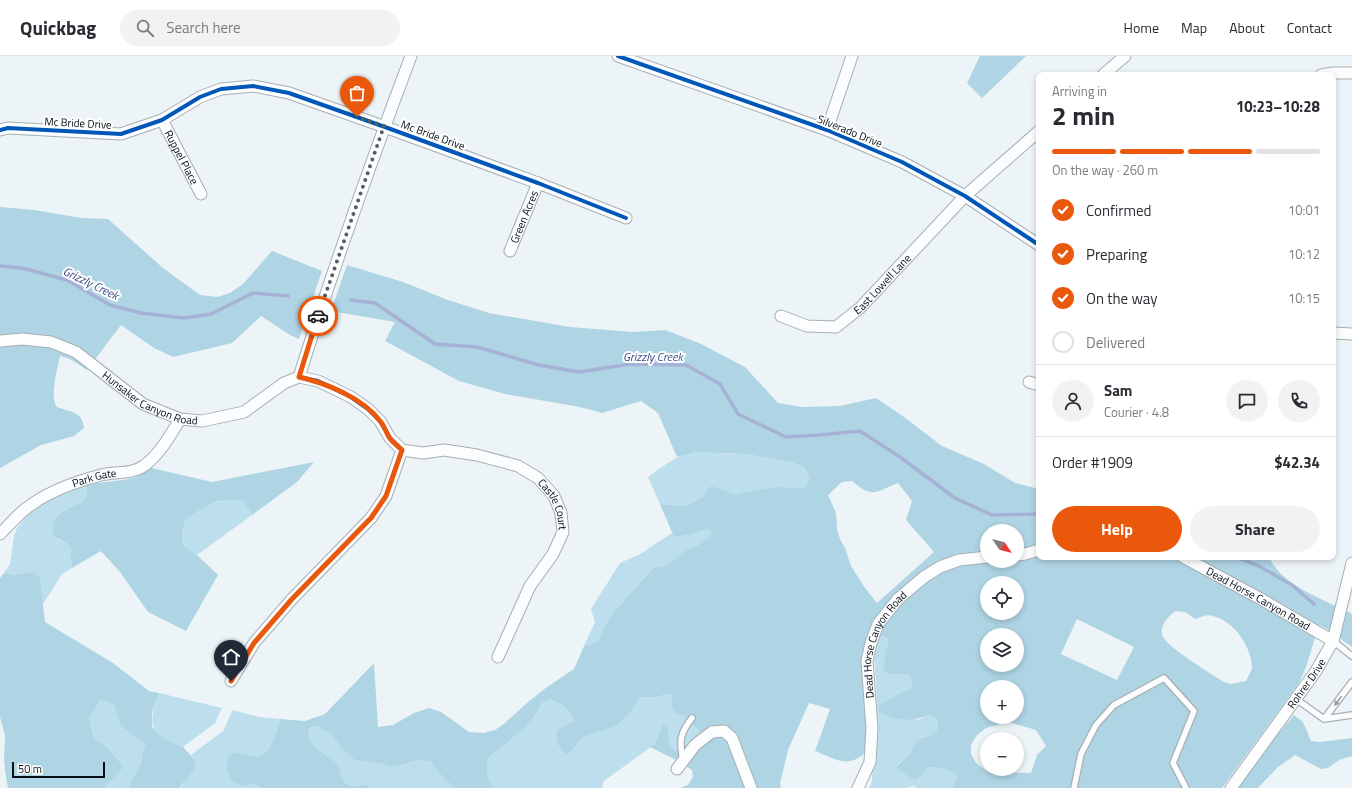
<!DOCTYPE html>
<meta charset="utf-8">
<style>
:root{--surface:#fff;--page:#f2f2f3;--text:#2b2b33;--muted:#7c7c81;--line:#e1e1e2;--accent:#ea580c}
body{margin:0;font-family:"Titillium Web",sans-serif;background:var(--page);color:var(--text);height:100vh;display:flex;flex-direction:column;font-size:15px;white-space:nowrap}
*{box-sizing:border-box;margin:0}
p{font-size:13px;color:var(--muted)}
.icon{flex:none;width:22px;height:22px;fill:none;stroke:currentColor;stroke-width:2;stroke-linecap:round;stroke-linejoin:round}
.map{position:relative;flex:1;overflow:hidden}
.drawer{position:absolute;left:1036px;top:16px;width:300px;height:488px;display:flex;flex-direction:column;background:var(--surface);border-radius:8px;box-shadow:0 2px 6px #0003}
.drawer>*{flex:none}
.needle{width:26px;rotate:125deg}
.tools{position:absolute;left:980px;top:468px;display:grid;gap:8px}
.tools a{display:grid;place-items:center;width:44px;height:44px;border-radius:50%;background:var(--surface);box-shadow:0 2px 6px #0003;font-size:20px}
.scale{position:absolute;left:12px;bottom:10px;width:93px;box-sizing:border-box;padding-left:4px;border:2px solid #050f14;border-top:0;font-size:11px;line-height:14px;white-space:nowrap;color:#050f14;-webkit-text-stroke:3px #fff;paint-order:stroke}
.pin{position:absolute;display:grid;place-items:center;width:34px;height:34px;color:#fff;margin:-41px -17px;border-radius:50% 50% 50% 0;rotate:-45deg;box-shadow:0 0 4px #0007}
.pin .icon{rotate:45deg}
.courier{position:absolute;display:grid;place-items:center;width:40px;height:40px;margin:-20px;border:3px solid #ea580c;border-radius:50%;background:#fff;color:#222;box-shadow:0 1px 5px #0007}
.summary em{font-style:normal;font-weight:700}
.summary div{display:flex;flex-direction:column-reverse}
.summary{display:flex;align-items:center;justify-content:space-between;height:68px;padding:0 16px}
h1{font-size:26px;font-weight:700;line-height:30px}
.bar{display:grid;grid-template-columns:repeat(4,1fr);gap:6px 4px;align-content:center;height:48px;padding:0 16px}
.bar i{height:5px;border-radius:3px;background:var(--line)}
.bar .active{background:var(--accent)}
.bar p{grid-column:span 4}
.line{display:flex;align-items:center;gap:10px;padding:0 16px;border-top:1px solid var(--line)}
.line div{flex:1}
.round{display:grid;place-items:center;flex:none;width:42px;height:42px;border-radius:21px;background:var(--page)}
ol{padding:0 16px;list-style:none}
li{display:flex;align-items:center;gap:12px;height:44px}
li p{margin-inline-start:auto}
li .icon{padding:4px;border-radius:50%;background:var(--accent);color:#fff;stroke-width:4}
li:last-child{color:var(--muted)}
li i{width:22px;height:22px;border:2px solid var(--line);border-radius:50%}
.cta{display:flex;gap:8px;margin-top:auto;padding:8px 16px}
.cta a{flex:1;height:46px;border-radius:24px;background:var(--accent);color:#fff;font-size:16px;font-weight:700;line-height:46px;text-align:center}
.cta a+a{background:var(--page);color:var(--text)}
header{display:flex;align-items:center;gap:24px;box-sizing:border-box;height:56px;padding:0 20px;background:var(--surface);border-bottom:1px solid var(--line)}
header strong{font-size:19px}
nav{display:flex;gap:22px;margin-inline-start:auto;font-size:14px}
.search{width:280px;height:36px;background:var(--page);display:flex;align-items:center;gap:10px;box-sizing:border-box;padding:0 14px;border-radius:22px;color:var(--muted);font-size:15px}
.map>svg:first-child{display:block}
.green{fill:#bcdeed}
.forest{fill:#afd4e4;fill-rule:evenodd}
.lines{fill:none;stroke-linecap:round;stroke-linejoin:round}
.stream{stroke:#a6b2d5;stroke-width:3.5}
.lane-casing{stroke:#a7afb3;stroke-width:8}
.street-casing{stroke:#a7afb3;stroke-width:13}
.lane{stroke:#fcfdfe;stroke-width:5.5}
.street{stroke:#fcfdfe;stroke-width:11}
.cycleway-casing{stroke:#fff;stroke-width:6}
.cycleway{stroke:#0057b8;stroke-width:4}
.oneway{fill:#999ea0}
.done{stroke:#565f63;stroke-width:4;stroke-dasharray:0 7.2}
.route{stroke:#ea580c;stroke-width:5}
.labels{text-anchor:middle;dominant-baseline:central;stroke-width:4;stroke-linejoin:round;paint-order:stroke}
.street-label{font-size:11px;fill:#050f14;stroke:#fff}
.water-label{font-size:12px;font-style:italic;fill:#3c4987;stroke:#fff}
</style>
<header>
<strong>Quickbag</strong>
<div class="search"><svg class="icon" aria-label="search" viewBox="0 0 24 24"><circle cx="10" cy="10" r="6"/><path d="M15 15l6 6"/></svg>Search here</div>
<nav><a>Home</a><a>Map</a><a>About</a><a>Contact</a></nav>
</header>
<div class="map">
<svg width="1352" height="732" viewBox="0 0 1352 732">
<rect width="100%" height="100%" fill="#edf4f7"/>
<path class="green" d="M 708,395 L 728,398 L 745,398 L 791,406 L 804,411 L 809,422 L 805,432 L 777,431 L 748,435 L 736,440 L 711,431 L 703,441 L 685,450 L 660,448 L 648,421 C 669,406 680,396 708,395 Z
M 85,429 L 87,438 L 82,446 L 69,452 L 58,459 L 54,466 L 59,484 L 68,488 L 71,491 L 70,501 L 72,512 L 62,518 L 43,548 L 40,522 L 4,517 L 10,508 L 14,480 L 17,472 L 25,462 L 50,441 Z
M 227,444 L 243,445 L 252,459 L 197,499 L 184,490 L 182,480 L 185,464 L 207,448 Z
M 707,473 L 713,477 L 700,488 L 683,496 L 668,509 L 653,512 L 614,556 L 603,573 L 599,585 L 584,590 L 595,566 L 591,553 L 620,507 L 640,498 L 672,477 L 675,481 L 690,479 Z
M 879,579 L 889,582 L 887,591 L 890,618 L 909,619 L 912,626 L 912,633 L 899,637 L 879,649 L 918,664 L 930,659 L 938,664 L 937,674 L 930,680 L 923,681 L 915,687 L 909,698 L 896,710 L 921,720 L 927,711 C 938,711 948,712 957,720 L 954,728 L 952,732 L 917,732 L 914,730 L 906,732 L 869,732 L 872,725 L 875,654 L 877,645 L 874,597 Z
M 159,637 L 222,652 L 215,667 L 183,691 C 177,688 168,687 163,683 C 146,670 153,654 159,637 Z
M 667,638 L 672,638 L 672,649 L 690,662 L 693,669 L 699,675 L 702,686 L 685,699 L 674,695 L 668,687 L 668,677 L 662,669 L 655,688 L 604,725 L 602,732 L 493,732 C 488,722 485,713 488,702 C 506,687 533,669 542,647 L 549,643 C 561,647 569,652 574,665 L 560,672 L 566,698 L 576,690 L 585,680 L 629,658 L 641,641 L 657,641 Z
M 100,644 L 114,648 L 120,669 L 133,680 L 145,688 L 140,709 L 131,725 L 130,732 L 104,732 L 124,711 L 109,693 L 94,682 L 89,662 Z
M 233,654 L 259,661 L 280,663 L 277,675 L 269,693 L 259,701 L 235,696 L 242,730 L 254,728 L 262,732 L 179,732 L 182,730 L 195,704 L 191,699 L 223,675 Z
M 317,670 L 331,678 L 339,689 L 378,707 L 392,711 L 419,704 L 431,706 L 439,717 L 454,732 L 369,732 L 368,728 C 362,729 352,731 347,728 C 339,723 341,715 337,709 C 326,695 306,694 309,672 Z"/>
<path class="forest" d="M 980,0 L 1026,0 L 982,42 L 967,27 Z
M 0,151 L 34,154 L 82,162 L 108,163 L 163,212 L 200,239 L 217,241 L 230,237 L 243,228 L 272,195 L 322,215 L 299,283 L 290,279 L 261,260 L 232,287 L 173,301 L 154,292 L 121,269 L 87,314 L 70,303 L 60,300 C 58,312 49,341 57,351 C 71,356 83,356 84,372 L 74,380 L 41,389 L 0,412 Z
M 347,209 L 403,226 L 448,244 L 489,257 L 570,271 L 633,276 L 665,274 L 699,287 L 745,311 L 778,347 L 801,351 L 840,350 L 876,342 L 904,361 L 942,390 L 984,408 L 1015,427 L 1039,433 L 1039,501 L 1269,501 C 1283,531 1324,543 1352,558 L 1352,591 L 1327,573 L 1319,569 L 1306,611 L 1299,627 L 1222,732 L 952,732 L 954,728 L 957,720 C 948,712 938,711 927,711 L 921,720 L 915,724 L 905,718 L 896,711 L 909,698 L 915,687 L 923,681 L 930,680 L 937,674 L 938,664 L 930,659 C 911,666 898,665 879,656 L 879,649 L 899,637 L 912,632 L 912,626 L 909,619 L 890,618 L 884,614 L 885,602 L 889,582 L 879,579 L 870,586 L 869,693 C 849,714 838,704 815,695 L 830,653 L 809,647 L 788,694 L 780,728 L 781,732 L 680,732 L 688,729 L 693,721 L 692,714 L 678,705 L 650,691 L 655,688 L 662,669 L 667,669 C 670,687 665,692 685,699 L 702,686 L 699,675 L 693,669 L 690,662 L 675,657 L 672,649 L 672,638 L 667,638 L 657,641 L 641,641 L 629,658 L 617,669 L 585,680 L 567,699 C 559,692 556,686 556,676 L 560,672 L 574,665 C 569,652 561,647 549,643 L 542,647 C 533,669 506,687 488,702 C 485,713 488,722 493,732 L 454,732 L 439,717 L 431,706 L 419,704 L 392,711 L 378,707 L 355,704 L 339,689 L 331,678 L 317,670 L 309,672 C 306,694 326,695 337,709 C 342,715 339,723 347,728 C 352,731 362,729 368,728 L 369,732 L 262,732 L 254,728 L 242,730 L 231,724 L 227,712 L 228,702 L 235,696 L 259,701 L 269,693 L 277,675 L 280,663 L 305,665 L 325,658 L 374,607 L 378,671 L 393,669 L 414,657 L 429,652 L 441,656 L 469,676 L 484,677 L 495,674 L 505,667 L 527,647 L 547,631 L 574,613 L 584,590 L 599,585 L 603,573 L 614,556 L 653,512 L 668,509 L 683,496 L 700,488 L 713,477 L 707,473 L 690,479 L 674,481 L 660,448 L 685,450 L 703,441 L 711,430 L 736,439 L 748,435 L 777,431 L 805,432 L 809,422 L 804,411 L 791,406 L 745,398 L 696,396 L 677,401 L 658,357 L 641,345 L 602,357 L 580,351 L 505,338 L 459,325 L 385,285 L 395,266 L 331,255 ZM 852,425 C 873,443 875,436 898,427 L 912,445 L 906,464 L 934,496 L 877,547 L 865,532 L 851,510 L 845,492 L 840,483 L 837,473 L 836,457 L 828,439 L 842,426 ZM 987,475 L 1017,475 L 1017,505 L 987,505 ZM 987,527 L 1017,527 L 1017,557 L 987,557 ZM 1175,555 L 1185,556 L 1195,563 C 1201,561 1208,558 1213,560 C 1234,565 1251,590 1252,611 C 1252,615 1248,621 1246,625 L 1231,628 L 1222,625 C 1210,617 1169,592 1163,581 C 1158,571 1168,561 1175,555 ZM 1077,563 L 1134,591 L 1117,624 L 1061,598 ZM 987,579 L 1017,579 L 1017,609 L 987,609 ZM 987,631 L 1017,631 L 1017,661 L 987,661 ZM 1008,666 L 1036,674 L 1046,690 L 1037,699 L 1031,717 L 988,716 L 976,707 L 971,698 L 971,689 L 977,679 L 986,672 Z
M 314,406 L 297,426 L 252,459 L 243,445 C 214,442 208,448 185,464 L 182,480 L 184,490 L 197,499 L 218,519 L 186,575 L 148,556 L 120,516 L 101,495 L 72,512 L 70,501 L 71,491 C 66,486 59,484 53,479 L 54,466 L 58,459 L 69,452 L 82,446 L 87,438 L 85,429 L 88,428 L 123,424 L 137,421 L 152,412 L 212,426 Z
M 33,516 L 40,522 L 45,566 L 113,607 L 149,635 L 159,637 L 152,656 L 152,671 L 163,683 L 183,691 L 195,704 L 194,714 L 179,732 L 130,732 L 131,725 L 140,709 L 145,688 L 133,680 L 120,669 L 114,648 L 100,644 L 89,662 L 94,682 L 109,693 L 124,711 L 104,732 L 8,732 L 5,715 L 4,703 L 5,680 L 0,661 L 0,522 L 4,517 L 17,519 Z
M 1294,659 L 1303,666 L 1311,685 L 1320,686 L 1352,682 L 1352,700 L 1339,704 L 1328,712 L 1321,713 L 1295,699 L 1278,711 L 1258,732 L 1238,732 L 1260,699 Z"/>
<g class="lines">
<path class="stream" d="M 0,210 L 22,212 L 67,224 L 110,249 L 141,257 L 184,262 L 211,258 L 253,237 L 288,240
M 351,244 L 375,247 L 435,288 L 477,291 L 539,309 L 579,316 L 631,308 L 686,309 L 720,328 L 738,358 L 786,381 L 820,379 L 860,375 L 900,401 L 955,442 L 992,459 L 1039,458
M 1236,501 L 1259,510 L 1292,529 L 1314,548"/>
<g class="lane-casing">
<path id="lane" d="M 1333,585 L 1352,600
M 1296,643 L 1324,663 L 1352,659
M 1324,663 L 1352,626
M 683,704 C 679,685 680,677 692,662
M 1074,732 L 1081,698 L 1096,669 L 1114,649 L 1164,622 L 1194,655 L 1173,707 L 1186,732"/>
</g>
<g class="street-casing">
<g id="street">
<path d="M 618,0 L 827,74 L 902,106 L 965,140 L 1039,189"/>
<path d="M 1103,19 L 1125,0"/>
<path d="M 1321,19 L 1333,17 L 1352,17"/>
<path id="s1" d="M 162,64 L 201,138"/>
<path d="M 0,74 L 8,72 L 121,78 L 162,64 L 200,41 L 221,33 L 253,30 L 289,37 L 385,71 L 538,127 L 626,162"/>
<path d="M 827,74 L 852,0"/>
<path id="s2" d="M 510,195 L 538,127"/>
<path id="s3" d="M 781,260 L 807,270 L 836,271 L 860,252 L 965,140 L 1039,75"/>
<path d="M 1333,277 L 1352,278"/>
<path id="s4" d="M 0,285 L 22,283 L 51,286 L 76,296 L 143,348 L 180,363 L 202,365 L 244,356 L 284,327 L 299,321"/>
<path d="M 299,321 C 333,213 371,106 411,0"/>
<path d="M 1029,326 L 1039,329"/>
<path id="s5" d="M 402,394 L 423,397 L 444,394 L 477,399 L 518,410 L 538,422 L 554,440 L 561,457 L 563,476 L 553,498 L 530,530 L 498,601"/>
<path id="s6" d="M 0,478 C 8,470 16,461 24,454 C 46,436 74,426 101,419 C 116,415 132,419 145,409 C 160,398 171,378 180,363"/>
<path d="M 1017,499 L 1025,498 L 1039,494"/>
<path id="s7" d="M 1183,501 L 1261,543 L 1333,585"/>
<path d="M 231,625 L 254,587 L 292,543 L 371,462 L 386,440 L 402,394 L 390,382 L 380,365 L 368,353 L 351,341 L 318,325 L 299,321"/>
<path d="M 677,713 L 695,689 L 712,676 L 724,675 L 732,682 L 751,732"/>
<path id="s8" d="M 858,732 L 870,706 L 872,672 L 867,605 L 871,587 L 878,568 L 898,543 L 924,521 L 940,511 L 959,504 L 987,501"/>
<path id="s9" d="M 1231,732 L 1316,615 L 1333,585 L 1352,507"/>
</g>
</g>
<use href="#lane" class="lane"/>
<use href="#street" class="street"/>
<g class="cycleway-casing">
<path id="cycleway" d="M 618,0 L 827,74 L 902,106 L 965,140 L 1039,189
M 0,74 L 8,72 L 121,78 L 162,64 L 200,41 L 221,33 L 253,30 L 289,37 L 385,71 L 538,127 L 626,162
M 231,625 L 254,587 L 292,543 L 371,462 L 386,440 L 402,394 L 390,382 L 380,365 L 368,353 L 351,341 L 318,325 L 299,321"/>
</g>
<use href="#cycleway" class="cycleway"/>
</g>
<defs><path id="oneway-solid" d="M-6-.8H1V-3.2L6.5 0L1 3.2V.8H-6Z"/></defs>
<use class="oneway" href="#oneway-solid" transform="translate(1338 645) rotate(128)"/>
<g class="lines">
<path class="done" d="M 318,260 L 384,70 L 357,61"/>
<path class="route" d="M 231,625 L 254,587 L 292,543 L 371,462 L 386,440 L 402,394 C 398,390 392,386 389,381 C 386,376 384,369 380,365 C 363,342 326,327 299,321 L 318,260"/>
</g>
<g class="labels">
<g class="street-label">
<text transform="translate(78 67) rotate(3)">Mc Bride Drive</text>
<text transform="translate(850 75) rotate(22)">Silverado Drive</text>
<text transform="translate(433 79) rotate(20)">Mc Bride Drive</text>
<text stroke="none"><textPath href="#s1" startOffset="42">Ruppel Place</textPath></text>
<text stroke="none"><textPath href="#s2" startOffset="37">Green Acres</textPath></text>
<text stroke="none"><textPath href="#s3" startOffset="120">East Lowell Lane</textPath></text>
<text stroke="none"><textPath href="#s4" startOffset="167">Hunsaker Canyon Road</textPath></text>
<text stroke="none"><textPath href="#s6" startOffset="112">Park Gate</textPath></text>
<text stroke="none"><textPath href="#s5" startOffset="173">Castle Court</textPath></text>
<text stroke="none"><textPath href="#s7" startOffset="86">Dead Horse Canyon Road</textPath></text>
<text stroke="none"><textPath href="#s8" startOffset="151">Dead Horse Canyon Road</textPath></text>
<text stroke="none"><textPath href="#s9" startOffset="129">Rohrer Drive</textPath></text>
</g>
<g class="water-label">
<text transform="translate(91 227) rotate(26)">Grizzly Creek</text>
<text x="653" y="300">Grizzly Creek</text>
</g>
</g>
</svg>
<div class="tools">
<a><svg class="needle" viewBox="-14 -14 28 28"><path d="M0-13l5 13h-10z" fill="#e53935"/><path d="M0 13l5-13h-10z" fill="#7c7c81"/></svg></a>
<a><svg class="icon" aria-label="locate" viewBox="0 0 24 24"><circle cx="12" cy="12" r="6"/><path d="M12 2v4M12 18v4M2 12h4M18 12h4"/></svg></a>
<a><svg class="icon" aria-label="layers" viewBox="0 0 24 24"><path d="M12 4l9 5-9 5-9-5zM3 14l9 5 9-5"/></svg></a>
<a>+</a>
<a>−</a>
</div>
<div class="scale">50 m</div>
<div class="pin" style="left:357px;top:61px;background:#ea580c"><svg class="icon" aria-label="bag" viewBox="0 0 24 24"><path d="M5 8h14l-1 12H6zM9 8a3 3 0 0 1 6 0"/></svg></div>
<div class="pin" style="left:231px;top:625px;background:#1f2937"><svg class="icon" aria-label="home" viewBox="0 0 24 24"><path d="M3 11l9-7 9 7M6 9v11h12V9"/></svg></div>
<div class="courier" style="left:318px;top:260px"><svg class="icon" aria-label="car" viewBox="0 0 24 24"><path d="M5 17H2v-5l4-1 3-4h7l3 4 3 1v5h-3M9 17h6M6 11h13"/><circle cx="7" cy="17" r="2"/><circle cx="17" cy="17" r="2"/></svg></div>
<section class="drawer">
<div class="summary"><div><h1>2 min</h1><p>Arriving in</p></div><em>10:23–10:28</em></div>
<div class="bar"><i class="active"></i><i class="active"></i><i class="active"></i><i></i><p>On the way · 260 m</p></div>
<ol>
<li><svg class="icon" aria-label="check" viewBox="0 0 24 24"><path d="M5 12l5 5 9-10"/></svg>Confirmed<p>10:01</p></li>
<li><svg class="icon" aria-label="check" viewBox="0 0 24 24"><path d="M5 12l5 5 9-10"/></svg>Preparing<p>10:12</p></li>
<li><svg class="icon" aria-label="check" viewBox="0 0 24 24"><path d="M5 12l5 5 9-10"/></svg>On the way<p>10:15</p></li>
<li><i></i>Delivered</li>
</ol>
<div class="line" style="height:72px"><a class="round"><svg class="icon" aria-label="person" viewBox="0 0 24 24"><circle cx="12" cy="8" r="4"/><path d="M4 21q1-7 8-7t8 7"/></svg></a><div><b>Sam</b><p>Courier · 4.8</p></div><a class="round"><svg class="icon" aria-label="chat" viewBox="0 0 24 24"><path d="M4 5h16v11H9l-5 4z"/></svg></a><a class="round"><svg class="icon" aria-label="phone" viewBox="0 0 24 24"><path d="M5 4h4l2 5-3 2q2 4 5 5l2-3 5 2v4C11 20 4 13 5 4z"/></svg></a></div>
<div class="line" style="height:52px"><div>Order #1909</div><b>$42.34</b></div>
<div class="cta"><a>Help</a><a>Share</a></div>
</section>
</div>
